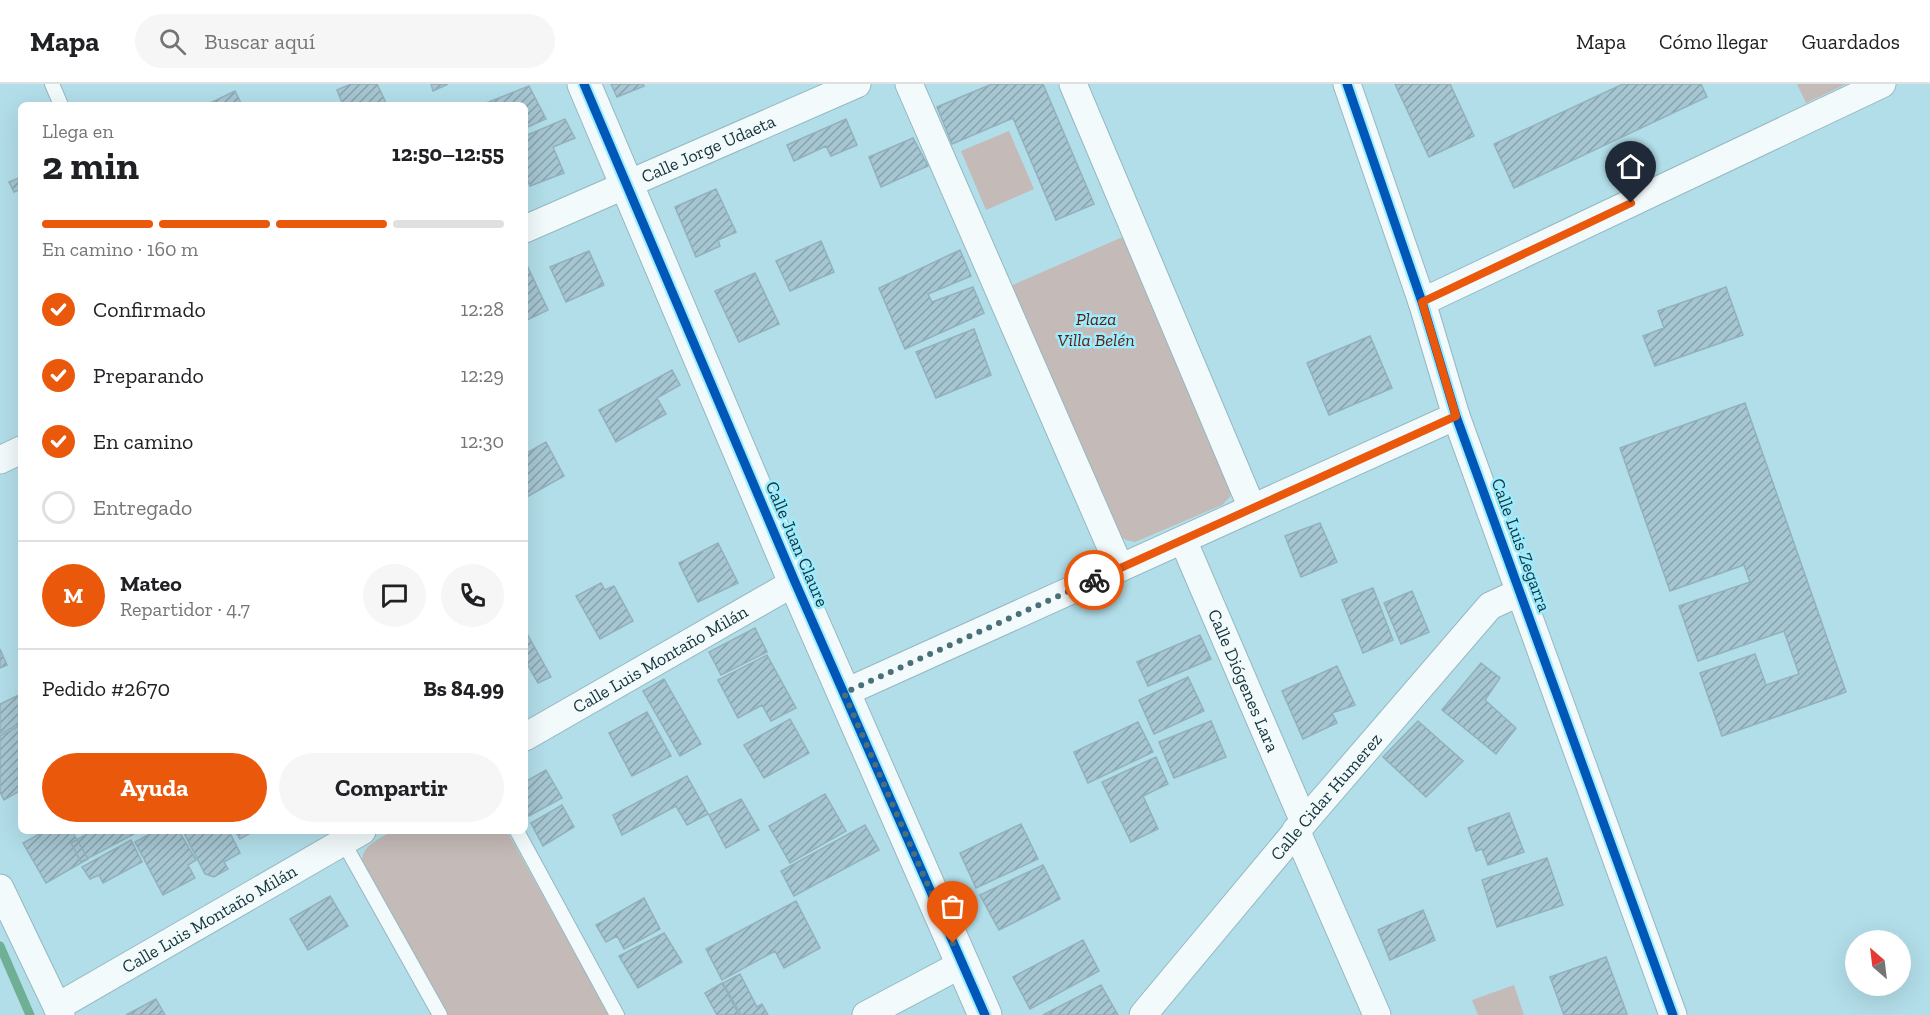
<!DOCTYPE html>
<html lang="es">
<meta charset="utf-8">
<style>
:root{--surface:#fff;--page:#f6f6f6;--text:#202124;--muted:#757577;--line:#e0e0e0;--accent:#ea580c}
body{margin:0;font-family:"Zilla Slab",serif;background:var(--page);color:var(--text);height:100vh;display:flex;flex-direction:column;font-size:22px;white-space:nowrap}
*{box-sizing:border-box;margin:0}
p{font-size:20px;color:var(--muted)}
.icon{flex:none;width:33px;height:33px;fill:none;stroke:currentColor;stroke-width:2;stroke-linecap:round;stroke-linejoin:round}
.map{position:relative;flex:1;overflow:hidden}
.sheet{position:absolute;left:18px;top:18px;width:510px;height:732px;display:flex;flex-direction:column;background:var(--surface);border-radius:9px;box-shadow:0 6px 24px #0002}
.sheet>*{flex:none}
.needle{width:39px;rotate:332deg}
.fabs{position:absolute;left:1845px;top:846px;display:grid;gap:12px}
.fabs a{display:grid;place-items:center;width:66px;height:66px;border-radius:50%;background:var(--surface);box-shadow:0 6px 24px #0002;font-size:30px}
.pin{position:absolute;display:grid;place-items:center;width:51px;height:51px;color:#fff;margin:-62px -26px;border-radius:50% 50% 50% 0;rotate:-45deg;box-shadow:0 0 6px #0007}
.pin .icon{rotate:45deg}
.courier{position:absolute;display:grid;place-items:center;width:60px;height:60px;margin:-30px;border:4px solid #ea580c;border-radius:50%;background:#fff;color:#222;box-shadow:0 2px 8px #0007}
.head em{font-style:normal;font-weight:800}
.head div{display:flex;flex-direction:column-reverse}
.head{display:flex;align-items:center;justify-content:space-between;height:102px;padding:0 24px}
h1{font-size:39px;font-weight:800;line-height:45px}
.bar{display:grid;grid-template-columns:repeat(4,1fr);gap:9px 6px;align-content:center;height:72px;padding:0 24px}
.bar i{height:8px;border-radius:4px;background:var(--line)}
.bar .selected{background:var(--accent)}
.bar p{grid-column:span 4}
.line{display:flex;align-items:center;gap:15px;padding:0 24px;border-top:2px solid var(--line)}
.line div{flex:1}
.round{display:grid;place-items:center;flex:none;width:63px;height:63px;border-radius:32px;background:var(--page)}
ol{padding:0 24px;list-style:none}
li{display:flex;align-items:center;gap:18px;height:66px}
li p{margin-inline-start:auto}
li .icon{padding:6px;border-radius:50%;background:var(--accent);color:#fff;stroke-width:4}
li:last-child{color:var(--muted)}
li i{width:33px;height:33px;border:3px solid var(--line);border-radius:50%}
.primary-button{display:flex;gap:12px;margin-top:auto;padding:12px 24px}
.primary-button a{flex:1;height:69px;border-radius:36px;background:var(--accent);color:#fff;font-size:24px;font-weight:800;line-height:69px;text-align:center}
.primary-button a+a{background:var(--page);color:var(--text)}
header{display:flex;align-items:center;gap:36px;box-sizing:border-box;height:84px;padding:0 30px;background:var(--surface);border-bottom:2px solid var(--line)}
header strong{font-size:28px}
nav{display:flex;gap:33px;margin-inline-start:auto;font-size:21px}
.search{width:420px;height:54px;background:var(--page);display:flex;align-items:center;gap:15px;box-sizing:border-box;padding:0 21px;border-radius:33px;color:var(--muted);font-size:22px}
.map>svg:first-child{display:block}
.park{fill:#c4bab8}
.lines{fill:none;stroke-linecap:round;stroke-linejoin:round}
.stream{stroke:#6faf93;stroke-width:9}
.building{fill:url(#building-hatch);stroke:#92b1bd;stroke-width:1.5}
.lane-casing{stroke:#95b8c1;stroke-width:16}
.street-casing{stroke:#95b8c1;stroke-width:29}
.secondary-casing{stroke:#95b8c1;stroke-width:35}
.lane{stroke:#f3fafc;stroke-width:14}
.street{stroke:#f3fafc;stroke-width:27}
.secondary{stroke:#f3fafc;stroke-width:33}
.cycleway-casing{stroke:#9cecff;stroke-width:13}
.cycleway{stroke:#0057b8;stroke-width:9}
.done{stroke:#4a7078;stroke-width:6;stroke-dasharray:0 10.8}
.route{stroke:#ea580c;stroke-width:8}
.labels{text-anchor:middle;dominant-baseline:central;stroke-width:5;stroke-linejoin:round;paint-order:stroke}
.street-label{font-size:18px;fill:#12343b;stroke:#9cecff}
.park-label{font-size:18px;font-style:italic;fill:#631c0a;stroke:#9cecff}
</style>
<header>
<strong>Mapa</strong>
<div class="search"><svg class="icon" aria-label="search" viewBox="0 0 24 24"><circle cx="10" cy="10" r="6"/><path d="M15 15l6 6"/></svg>Buscar aquí</div>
<nav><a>Mapa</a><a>Cómo llegar</a><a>Guardados</a></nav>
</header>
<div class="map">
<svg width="1930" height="931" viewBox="0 0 1930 931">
<defs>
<pattern id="building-hatch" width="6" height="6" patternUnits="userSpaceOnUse" patternTransform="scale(1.5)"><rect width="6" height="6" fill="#a6c6d2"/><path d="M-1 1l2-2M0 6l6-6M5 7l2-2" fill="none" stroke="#86a2ac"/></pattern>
</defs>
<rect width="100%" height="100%" fill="#b2dee9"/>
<path class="park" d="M 1797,0 L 1846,0 L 1806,19 Z
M 1009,47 L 1034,105 L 986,126 L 961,67 Z
M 1127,151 L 1232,404 L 1230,413 L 1222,421 L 1135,458 L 1126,456 L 1118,451 L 1006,204 Z
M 393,747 L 507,747 L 609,931 L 447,931 L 362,778 C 362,761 379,755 393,747 Z
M 1514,901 L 1524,931 L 1478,931 L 1472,916 Z"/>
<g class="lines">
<path class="stream" d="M 0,862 L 30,931"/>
</g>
<path class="building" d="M 351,0 L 377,0 L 387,21 L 343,21 L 337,6 Z
M 431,0 L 448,0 L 433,7 Z
M 611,0 L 643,0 L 644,2 L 617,13 Z
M 992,0 L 1043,0 L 1094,120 L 1056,136 L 1013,34 L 952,60 L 937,23 Z
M 1395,0 L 1450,0 L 1474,52 L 1429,73 Z
M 1623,0 L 1701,0 L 1707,13 L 1514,104 L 1494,60 Z
M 529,2 L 546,35 L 525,44 L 525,21 L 481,21 Z
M 235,7 L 242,21 L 206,21 Z
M 565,35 L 575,54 L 553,63 L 564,89 L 530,102 L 525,90 L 525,52 Z
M 846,35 L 857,61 L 831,72 L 826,62 L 794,77 L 787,61 Z
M 913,54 L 928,82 L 881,103 L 869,73 Z
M 21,93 L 21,105 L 14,108 L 9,98 Z
M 716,105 L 736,148 L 718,156 L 720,162 L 696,173 L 675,123 Z
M 821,157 L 834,188 L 790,207 L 776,177 Z
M 960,166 L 971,192 L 928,210 L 932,218 L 973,203 L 984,229 L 905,265 L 879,204 Z
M 589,167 L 604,201 L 566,218 L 550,183 Z
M 525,177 L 548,226 L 527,236 L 525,231 Z
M 755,189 L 779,240 L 739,258 L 715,207 Z
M 1726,203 L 1743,251 L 1655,282 L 1643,252 L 1664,244 L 1658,227 Z
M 974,245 L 991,291 L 936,314 L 916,268 Z
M 1370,252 L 1392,304 L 1329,331 L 1307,279 Z
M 672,286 L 680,301 L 657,314 L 666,330 L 616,358 L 599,326 Z
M 1745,319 L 1846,608 L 1722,652 L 1700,589 L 1755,570 L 1766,601 L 1799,590 L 1784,547 L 1698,577 L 1679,522 L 1750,498 L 1744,481 L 1670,507 L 1620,364 Z
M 546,358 L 564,392 L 525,414 L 525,370 Z
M 1320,439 L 1337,478 L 1301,493 L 1285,452 Z
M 718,459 L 738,499 L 698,518 L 679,479 Z
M 601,499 L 605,506 L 614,502 L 633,537 L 600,555 L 576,512 Z
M 1373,504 L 1393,556 L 1363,569 L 1342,516 Z
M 1412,507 L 1429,548 L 1401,560 L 1384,519 Z
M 755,544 L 767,568 L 721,591 L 709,568 Z
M 525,546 L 551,593 L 538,599 L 525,576 Z
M 1200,551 L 1211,575 L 1148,602 L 1137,578 Z
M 0,565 L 7,581 L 0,584 Z
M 767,571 L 796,624 L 771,637 L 762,621 L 738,634 L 718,596 Z
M 1481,579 L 1500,594 L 1485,616 L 1516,644 L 1496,670 L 1442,626 Z
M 1337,582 L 1355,621 L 1332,629 L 1337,639 L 1303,655 L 1282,607 Z
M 1188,593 L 1204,627 L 1154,650 L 1139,616 Z
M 664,595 L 701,660 L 680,672 L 643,607 Z
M 21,610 L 21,639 L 0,650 L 0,620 Z
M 647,628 L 671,672 L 632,692 L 609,649 Z
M 790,635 L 809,669 L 764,694 L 744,661 Z
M 1211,637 L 1226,673 L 1174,694 L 1159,658 Z
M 1418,637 L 1463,677 L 1426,713 L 1383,673 Z
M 1138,638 L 1153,668 L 1088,699 L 1074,668 Z
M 21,641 L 21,706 L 4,716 L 0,708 L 0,652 Z
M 1156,673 L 1168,700 L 1143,712 L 1158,745 L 1131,758 L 1102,698 Z
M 546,686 L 562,714 L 529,732 L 525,724 L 525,698 Z
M 687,692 L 708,730 L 687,741 L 676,722 L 622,751 L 613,731 Z
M 825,710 L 846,747 L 790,779 L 769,742 Z
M 741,715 L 759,746 L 726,764 L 709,731 Z
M 562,721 L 574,743 L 543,762 L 531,739 Z
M 1509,729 L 1524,768 L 1488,781 L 1482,765 L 1476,767 L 1468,744 Z
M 1021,740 L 1038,775 L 976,804 L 960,769 Z
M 865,741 L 879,766 L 794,812 L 781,787 Z
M 45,747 L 72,747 L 88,775 L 46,799 L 23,759 Z
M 92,747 L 132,747 L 134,750 L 81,778 L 71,759 Z
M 155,747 L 179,747 L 196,776 L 188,781 L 195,794 L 163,811 L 135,758 Z
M 183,747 L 229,747 L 240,769 L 224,778 L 228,785 L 214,793 L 205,790 Z
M 235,747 L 254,747 L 240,755 Z
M 131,756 L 142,778 L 103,799 L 99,791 L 90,795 L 82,783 Z
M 1547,774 L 1563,821 L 1497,843 L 1482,796 Z
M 1043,781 L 1060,815 L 999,846 L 980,811 Z
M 330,812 L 348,842 L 308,866 L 290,835 Z
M 644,814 L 660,845 L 624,865 L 617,852 L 606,858 L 596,841 Z
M 796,817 L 820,864 L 784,884 L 775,867 L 722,896 L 706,865 Z
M 1423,826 L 1435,856 L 1390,876 L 1378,846 Z
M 664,849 L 682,878 L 638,904 L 619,872 Z
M 1083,856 L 1099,887 L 1030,925 L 1013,893 Z
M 1606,873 L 1627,930 L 1564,931 L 1550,893 Z
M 740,890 L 757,923 L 762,920 L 768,931 L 741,931 L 723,899 Z
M 722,899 L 739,931 L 717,931 L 705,909 Z
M 1101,901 L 1118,931 L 1043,931 Z
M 156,915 L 165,931 L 126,931 Z"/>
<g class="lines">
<g class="lane-casing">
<path id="lane" d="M 52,0 L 61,21
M 517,747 L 617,931
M 341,754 L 440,931"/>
</g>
<g class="street-casing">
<g id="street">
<path d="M 909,0 L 1120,484"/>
<path d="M 1073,0 L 1252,424"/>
<path d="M 1347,0 L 1422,218 L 1456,332 L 1673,931"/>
<path id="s1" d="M 525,145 L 857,0"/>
<path d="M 1422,218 L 1882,0"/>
<path d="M 0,376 L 21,366"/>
<path id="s2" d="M 1183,456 L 1304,738"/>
<path d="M 844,609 L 1456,332"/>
<path id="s3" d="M 525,653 L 795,498"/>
<path d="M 1296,746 L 1377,931"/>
<path d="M 0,804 L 61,931"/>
<path id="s4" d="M 57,923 L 362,747"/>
<path d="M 866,931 L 962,880"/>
<path id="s5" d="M 1143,931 L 1304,738 L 1490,522 L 1520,508"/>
</g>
</g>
<g class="secondary-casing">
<path id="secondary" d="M 584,0 L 795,498 L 985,931"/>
</g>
<use href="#lane" class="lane"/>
<use href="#street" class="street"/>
<use href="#secondary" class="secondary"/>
<g class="cycleway-casing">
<path id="cycleway" d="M 584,0 L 795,498 L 985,931
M 1347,0 L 1422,218 L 1456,332 L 1673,931"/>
</g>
<use href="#cycleway" class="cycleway"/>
</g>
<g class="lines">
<path class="done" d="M 953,859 L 844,609 L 1094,496"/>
<path class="route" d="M 1094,496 L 1456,332 L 1422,218 L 1631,119"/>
</g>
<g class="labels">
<g class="street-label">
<text stroke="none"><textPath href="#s1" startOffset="200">Calle Jorge Udaeta</textPath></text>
<text transform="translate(797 460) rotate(67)">Calle Juan Claure</text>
<text transform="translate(1521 461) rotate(70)">Calle Luis Zegarra</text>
<text stroke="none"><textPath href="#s3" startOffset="156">Calle Luis Montaño Milán</textPath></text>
<text stroke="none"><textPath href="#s2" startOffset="153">Calle Diógenes Lara</textPath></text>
<text stroke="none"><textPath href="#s5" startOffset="285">Calle Cidar Humerez</textPath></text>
<text stroke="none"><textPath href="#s4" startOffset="176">Calle Luis Montaño Milán</textPath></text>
</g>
<g class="park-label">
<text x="1096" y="235">Plaza<tspan x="1096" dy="21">Villa Belén</tspan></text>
</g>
</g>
</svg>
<div class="fabs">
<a><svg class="needle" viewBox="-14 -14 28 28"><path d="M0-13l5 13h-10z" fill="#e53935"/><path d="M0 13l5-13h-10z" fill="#757577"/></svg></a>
</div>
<div class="pin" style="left:953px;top:859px;background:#ea580c"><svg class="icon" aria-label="bag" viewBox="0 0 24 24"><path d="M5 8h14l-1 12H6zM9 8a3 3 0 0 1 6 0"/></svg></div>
<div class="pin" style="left:1631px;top:119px;background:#1f2937"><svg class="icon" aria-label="home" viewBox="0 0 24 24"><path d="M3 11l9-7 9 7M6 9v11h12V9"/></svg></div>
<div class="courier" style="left:1094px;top:496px"><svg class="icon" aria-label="bike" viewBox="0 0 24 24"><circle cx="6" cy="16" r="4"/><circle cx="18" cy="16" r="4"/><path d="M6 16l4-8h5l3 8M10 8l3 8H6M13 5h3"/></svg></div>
<section class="sheet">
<div class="head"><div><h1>2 min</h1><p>Llega en</p></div><em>12:50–12:55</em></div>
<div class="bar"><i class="selected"></i><i class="selected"></i><i class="selected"></i><i></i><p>En camino · 160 m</p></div>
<ol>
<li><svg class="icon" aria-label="check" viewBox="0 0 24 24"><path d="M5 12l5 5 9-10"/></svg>Confirmado<p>12:28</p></li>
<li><svg class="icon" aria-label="check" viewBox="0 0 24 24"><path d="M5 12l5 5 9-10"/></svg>Preparando<p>12:29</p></li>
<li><svg class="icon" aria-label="check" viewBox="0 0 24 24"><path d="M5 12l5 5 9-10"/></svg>En camino<p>12:30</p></li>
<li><i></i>Entregado</li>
</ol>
<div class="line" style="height:108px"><b class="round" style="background:var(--accent);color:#fff">M</b><div><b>Mateo</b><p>Repartidor · 4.7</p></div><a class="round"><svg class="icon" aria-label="chat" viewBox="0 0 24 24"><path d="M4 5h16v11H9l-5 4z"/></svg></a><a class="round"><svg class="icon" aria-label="phone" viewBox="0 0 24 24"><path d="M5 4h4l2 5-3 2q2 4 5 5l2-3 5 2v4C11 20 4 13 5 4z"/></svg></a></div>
<div class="line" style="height:78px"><div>Pedido #2670</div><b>Bs 84.99</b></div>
<div class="primary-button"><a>Ayuda</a><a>Compartir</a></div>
</section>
</div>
